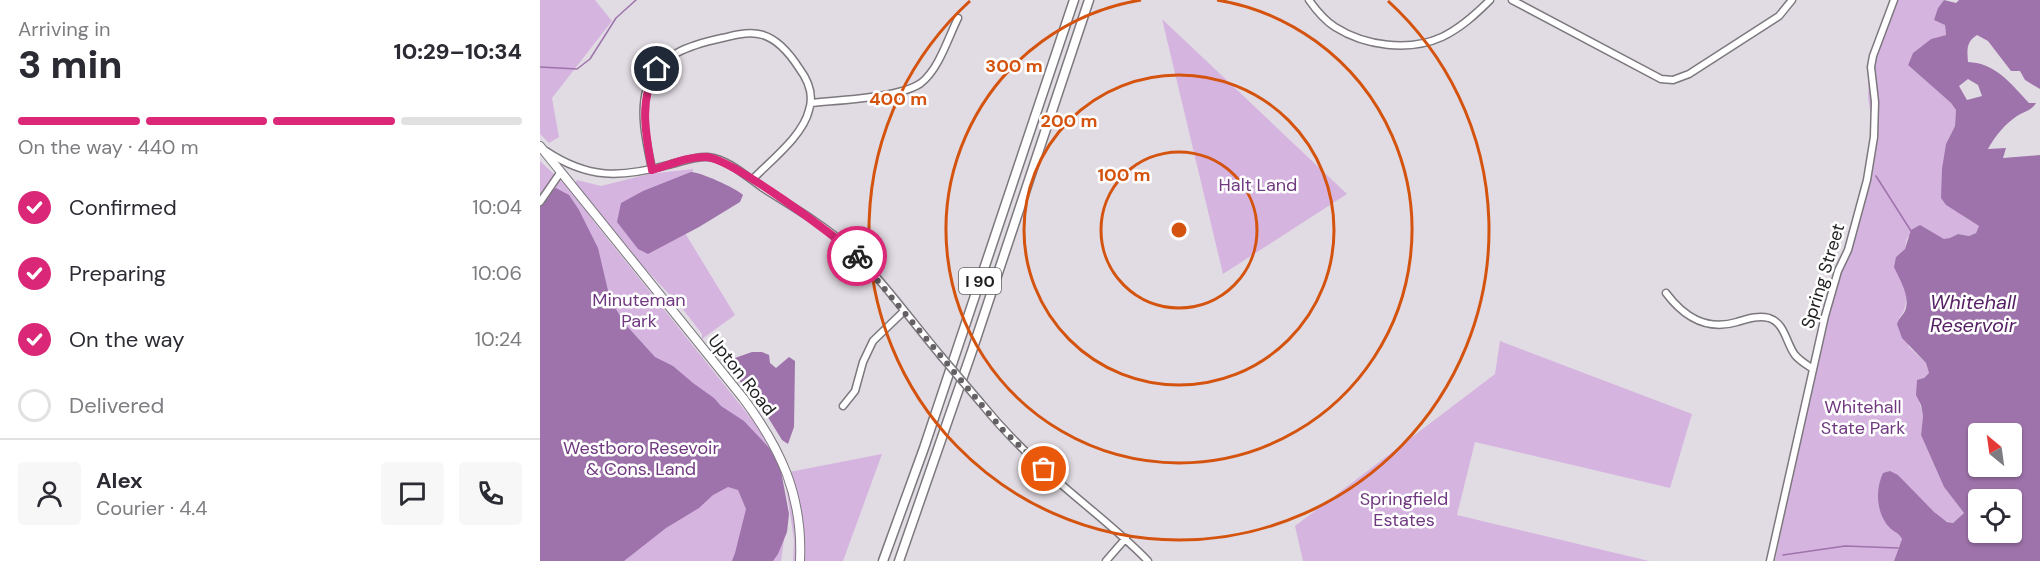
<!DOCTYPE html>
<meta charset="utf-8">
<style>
:root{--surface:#fff;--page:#f7f7f7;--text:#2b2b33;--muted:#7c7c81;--line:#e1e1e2;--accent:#db2777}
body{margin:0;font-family:"DM Sans",sans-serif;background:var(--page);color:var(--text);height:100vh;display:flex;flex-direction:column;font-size:22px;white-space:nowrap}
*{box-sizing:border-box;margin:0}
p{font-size:20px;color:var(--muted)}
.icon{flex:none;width:33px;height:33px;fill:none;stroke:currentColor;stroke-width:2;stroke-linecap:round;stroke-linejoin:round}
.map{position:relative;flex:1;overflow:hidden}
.panel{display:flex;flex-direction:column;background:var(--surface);width:540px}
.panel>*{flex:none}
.needle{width:39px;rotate:331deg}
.fabs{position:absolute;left:1428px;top:423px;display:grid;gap:12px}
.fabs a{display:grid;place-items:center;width:54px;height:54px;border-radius:6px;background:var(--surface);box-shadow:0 2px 4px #0004;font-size:30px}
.pin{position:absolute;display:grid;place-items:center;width:51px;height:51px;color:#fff;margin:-26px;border:3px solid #fff;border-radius:50%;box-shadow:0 2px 6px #0007}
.courier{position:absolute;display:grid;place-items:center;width:60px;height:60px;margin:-30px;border:4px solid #db2777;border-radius:50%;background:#fff;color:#222;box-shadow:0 2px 8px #0007}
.headline em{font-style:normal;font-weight:800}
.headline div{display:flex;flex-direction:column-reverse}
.headline{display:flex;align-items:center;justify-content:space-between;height:102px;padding:0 18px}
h1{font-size:39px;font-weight:800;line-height:45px}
.bar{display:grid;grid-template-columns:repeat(4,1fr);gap:9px 6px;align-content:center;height:72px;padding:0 18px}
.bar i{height:8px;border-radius:4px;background:var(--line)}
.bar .current{background:var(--accent)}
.bar p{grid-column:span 4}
.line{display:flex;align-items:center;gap:15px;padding:0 18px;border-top:2px solid var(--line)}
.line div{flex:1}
.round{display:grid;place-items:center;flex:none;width:63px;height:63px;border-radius:6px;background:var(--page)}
ol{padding:0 18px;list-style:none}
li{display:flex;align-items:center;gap:18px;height:66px}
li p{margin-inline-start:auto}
li .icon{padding:6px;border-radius:50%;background:var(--accent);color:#fff;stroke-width:4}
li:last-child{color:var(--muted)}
li i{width:33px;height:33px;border:3px solid var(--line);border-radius:50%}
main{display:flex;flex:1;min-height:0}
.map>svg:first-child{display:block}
.green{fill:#d6b4e0}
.water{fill:#9e73ab;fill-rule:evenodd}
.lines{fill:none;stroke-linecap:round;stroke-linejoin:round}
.stream{stroke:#9e73ab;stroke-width:1.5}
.minor-casing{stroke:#7c787e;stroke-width:9}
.major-casing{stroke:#7c787e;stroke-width:10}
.highway-casing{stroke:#7c787e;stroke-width:11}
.minor{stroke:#fff;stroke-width:6}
.major{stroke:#fff;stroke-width:8}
.highway{stroke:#fff;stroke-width:8}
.minor-bridge-casing{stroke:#7c787e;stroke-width:9;stroke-linecap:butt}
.minor-bridge{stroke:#fff;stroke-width:6}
.done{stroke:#646064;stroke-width:6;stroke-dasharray:0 10.8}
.route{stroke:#db2777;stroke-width:8}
.ring{fill:none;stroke:#d4530e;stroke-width:3}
.labels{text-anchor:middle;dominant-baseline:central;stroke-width:5;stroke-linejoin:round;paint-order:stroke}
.shield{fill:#fff;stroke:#636263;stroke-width:1.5}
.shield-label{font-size:16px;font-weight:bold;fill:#201e20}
.park-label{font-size:18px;fill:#703980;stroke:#fff}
.street-label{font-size:18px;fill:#201e20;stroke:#fff}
.water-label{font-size:20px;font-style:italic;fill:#562065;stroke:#fff}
.centre{fill:#d4530e;stroke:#fff;stroke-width:3}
.ring-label{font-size:18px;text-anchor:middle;font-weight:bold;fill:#d4530e;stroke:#fff;stroke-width:5;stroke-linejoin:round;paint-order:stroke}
</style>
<main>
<section class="panel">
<div class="headline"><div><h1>3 min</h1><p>Arriving in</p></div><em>10:29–10:34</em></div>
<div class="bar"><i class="current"></i><i class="current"></i><i class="current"></i><i></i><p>On the way · 440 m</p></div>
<ol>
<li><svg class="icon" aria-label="check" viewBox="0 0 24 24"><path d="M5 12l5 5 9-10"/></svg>Confirmed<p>10:04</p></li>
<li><svg class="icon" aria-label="check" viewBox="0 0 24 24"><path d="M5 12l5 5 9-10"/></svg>Preparing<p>10:06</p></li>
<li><svg class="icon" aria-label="check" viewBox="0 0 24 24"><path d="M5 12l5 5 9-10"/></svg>On the way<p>10:24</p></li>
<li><i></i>Delivered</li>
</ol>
<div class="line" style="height:108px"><a class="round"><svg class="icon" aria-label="person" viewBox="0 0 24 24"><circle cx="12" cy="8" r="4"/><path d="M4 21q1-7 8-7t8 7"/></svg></a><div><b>Alex</b><p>Courier · 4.4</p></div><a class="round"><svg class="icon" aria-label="chat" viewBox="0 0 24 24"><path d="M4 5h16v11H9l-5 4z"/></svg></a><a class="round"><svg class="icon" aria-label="phone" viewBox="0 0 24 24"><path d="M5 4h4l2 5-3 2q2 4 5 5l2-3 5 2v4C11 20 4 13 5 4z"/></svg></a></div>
</section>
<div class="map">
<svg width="1500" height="561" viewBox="0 0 1500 561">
<rect width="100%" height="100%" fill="#e1dce3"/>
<path class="green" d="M 0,0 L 55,0 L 72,21 L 12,98 L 19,137 L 9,143 L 0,134 Z
M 1352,0 L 1404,0 L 1398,8 L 1405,25 L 1406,35 L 1391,39 L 1373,53 L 1368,65 L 1411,103 L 1416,110 L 1415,126 L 1406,144 L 1406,205 L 1439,226 L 1436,233 L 1429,236 L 1418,234 L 1410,239 L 1404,239 L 1380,226 L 1367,238 L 1365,249 L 1356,257 L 1357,273 C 1367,284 1370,307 1359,318 L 1369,347 L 1386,363 L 1389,373 L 1384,378 L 1379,401 L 1383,416 L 1381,435 L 1404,487 L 1424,513 L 1413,523 C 1394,520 1370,489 1358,475 L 1352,529 L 1360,534 L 1362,539 L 1354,561 L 1235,561 L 1282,333 L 1330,173 L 1332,119 L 1328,98 L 1329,71 Z
M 622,19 L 807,194 L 683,274 Z
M 0,161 L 34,193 L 31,187 L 37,180 L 61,186 L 109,174 L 153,169 L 145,233 L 195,315 L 162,339 L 162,334 L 142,308 L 39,198 L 51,218 L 226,437 L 232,452 L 204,421 L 247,519 L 241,561 L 0,561 Z
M 960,341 L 1152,414 L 1130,488 L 935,442 L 917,515 L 1109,561 L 763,561 L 755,526 L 955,374 Z
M 342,454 L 303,561 L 253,561 L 254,540 L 244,473 Z"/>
<path class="water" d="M 1404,0 L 1416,3 L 1419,0 L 1500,0 L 1500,89 L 1485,80 L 1480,71 L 1471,71 L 1448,41 L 1437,35 C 1426,42 1427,50 1428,62 C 1456,63 1471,84 1489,103 L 1496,103 C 1491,111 1485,111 1477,116 C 1465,124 1455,136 1448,149 L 1466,148 L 1463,158 L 1500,155 L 1500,561 L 1354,561 L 1362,539 C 1359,533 1356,533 1351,529 C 1336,515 1335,490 1343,473 L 1350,471 L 1358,475 L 1394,512 L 1407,522 L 1413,523 L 1424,513 L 1404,487 L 1381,435 L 1383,416 L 1381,405 L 1376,395 L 1377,380 L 1384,378 L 1389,373 L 1386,363 L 1362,338 L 1357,324 C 1359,318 1363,315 1365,311 C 1371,296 1359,279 1354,267 L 1356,257 L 1365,249 L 1371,230 L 1380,225 L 1404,239 L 1410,238 L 1418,234 L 1429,236 L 1436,233 L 1439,226 L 1406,205 L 1401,198 L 1402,169 L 1406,144 L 1415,126 L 1416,110 L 1411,103 L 1368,65 L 1373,53 L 1391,39 L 1406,35 L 1405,25 L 1394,20 L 1398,8 ZM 1428,79 L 1438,85 L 1442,96 L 1427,100 L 1419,86 ZM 1438,434 L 1472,434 L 1472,466 L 1438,466 ZM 1438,500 L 1472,500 L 1472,532 L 1438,532 Z
M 151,172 C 160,172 196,188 203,195 L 200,202 L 159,227 L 108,254 L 98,249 L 77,222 L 81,203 L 103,191 Z
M 16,188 L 29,195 L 39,210 L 58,248 L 70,299 L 85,324 L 115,357 L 133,366 L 153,383 L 174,398 L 181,406 L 204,421 L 234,453 L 241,471 L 249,514 L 247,532 L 238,554 L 233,561 L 192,561 L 195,553 L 206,509 L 198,490 L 188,487 L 173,495 L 159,508 L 126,528 L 84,561 L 0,561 L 0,205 L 8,192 Z
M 212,352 L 222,352 L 229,355 L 230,363 L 236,368 L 249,357 L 255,361 L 254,427 L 248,444 L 242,440 L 218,401 L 195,376 L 189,367 L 192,359 Z"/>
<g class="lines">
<path class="stream" d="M 0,67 L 37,69 L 50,59 L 76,18 L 96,0
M 1336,176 L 1371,231
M 1243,555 L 1305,546 L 1358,548"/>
<g class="minor-casing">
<path id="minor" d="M 769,0 C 776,10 784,20 795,27 C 825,46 869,52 902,37 C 921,28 936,14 950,0
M 972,0 L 1121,79 L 1133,80 L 1149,74 L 1239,16 L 1252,0
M 271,103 C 298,100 360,98 381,83 C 399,69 408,38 418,18
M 6,151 C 48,179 80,178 128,165 C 140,162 155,156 168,157 C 188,159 207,177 223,188 C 251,206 281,223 306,245 C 341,278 370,319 401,356
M 112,169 C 107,145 99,113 107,88 C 119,54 150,45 182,38 C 196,35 209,31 223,35 C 239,40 250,54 259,68 C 268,80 274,95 269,110 C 263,136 230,161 212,180
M 0,202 L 20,173
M 1126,293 C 1144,317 1166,331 1197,322 C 1207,319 1218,315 1229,318 C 1245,323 1246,343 1255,355 C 1260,361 1267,365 1273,369
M 441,403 C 467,435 497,464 529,491 C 556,514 583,535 608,561
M 303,406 L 315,391 L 323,362 L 333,341 L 364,311
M 566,561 L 586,538
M 1230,561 L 1285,316 L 1298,271 L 1308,250 L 1327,180 L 1334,137 L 1335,102 L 1331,67 L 1333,56 L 1354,0"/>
</g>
<g class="major-casing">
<path id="major" d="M 0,146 L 203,398 C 241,449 263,496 260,561"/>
</g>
<g class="highway-casing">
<path id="highway" d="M 343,561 L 384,448 L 534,0
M 359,561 L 432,351 L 549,0"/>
</g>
<use href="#minor" class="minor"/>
<use href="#major" class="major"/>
<use href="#highway" class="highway"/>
<g class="minor-bridge-casing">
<path id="minor-bridge" d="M 401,356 L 441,403"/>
</g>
<use href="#minor-bridge" class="minor-bridge"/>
</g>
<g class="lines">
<path class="done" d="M 317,256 L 462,429 L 504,469"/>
<path class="route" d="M 117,69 C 98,100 106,135 112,170 C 129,165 149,156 166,157 C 191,158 296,236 317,256"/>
</g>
<g class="ring">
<circle cx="639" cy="230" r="78"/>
<circle cx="639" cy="230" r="155"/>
<path d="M677 0A233 233 0 1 1 601 0"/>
<path d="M848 1A310 310 0 1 1 430 1"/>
</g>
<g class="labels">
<rect class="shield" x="419" y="268" width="42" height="26" rx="4.5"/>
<g class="shield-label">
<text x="440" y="281">I 90</text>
</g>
<g class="park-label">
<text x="718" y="185">Halt Land</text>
<text x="99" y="300">Minuteman<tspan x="99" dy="21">Park</tspan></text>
<text x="1323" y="407">Whitehall<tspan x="1323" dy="21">State Park</tspan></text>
<text x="101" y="448">Westboro Resevoir<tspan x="101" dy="21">&amp; Cons. Land</tspan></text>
<text x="864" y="499">Springfield<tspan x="864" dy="21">Estates</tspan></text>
</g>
<g class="street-label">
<text transform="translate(1283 276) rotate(-73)">Spring Street</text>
<text transform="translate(202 375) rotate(52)">Upton Road</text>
</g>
<g class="water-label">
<text x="1433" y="302">Whitehall<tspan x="1433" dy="23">Reservoir</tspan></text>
</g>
</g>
<circle cx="639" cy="230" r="9" class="centre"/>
<g class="ring-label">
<text x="474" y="72">300 m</text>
<text x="358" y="105">400 m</text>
<text x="529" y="127">200 m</text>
<text x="584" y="181">100 m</text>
</g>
</svg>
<div class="fabs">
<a><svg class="needle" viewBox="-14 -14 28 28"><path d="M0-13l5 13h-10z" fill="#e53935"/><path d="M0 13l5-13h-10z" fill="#7c7c81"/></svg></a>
<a><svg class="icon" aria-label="locate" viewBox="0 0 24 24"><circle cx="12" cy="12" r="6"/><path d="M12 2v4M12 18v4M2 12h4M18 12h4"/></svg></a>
</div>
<div class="pin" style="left:504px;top:469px;background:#ea580c"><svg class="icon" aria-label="bag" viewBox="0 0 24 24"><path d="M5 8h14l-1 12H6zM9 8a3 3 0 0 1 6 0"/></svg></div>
<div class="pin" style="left:117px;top:69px;background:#1f2937"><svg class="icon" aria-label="home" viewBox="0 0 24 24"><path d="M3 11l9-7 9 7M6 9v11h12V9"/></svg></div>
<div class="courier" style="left:317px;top:256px"><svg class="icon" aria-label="bike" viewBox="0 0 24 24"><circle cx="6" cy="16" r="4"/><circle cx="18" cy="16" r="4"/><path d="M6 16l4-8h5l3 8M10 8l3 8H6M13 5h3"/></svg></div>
</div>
</main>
